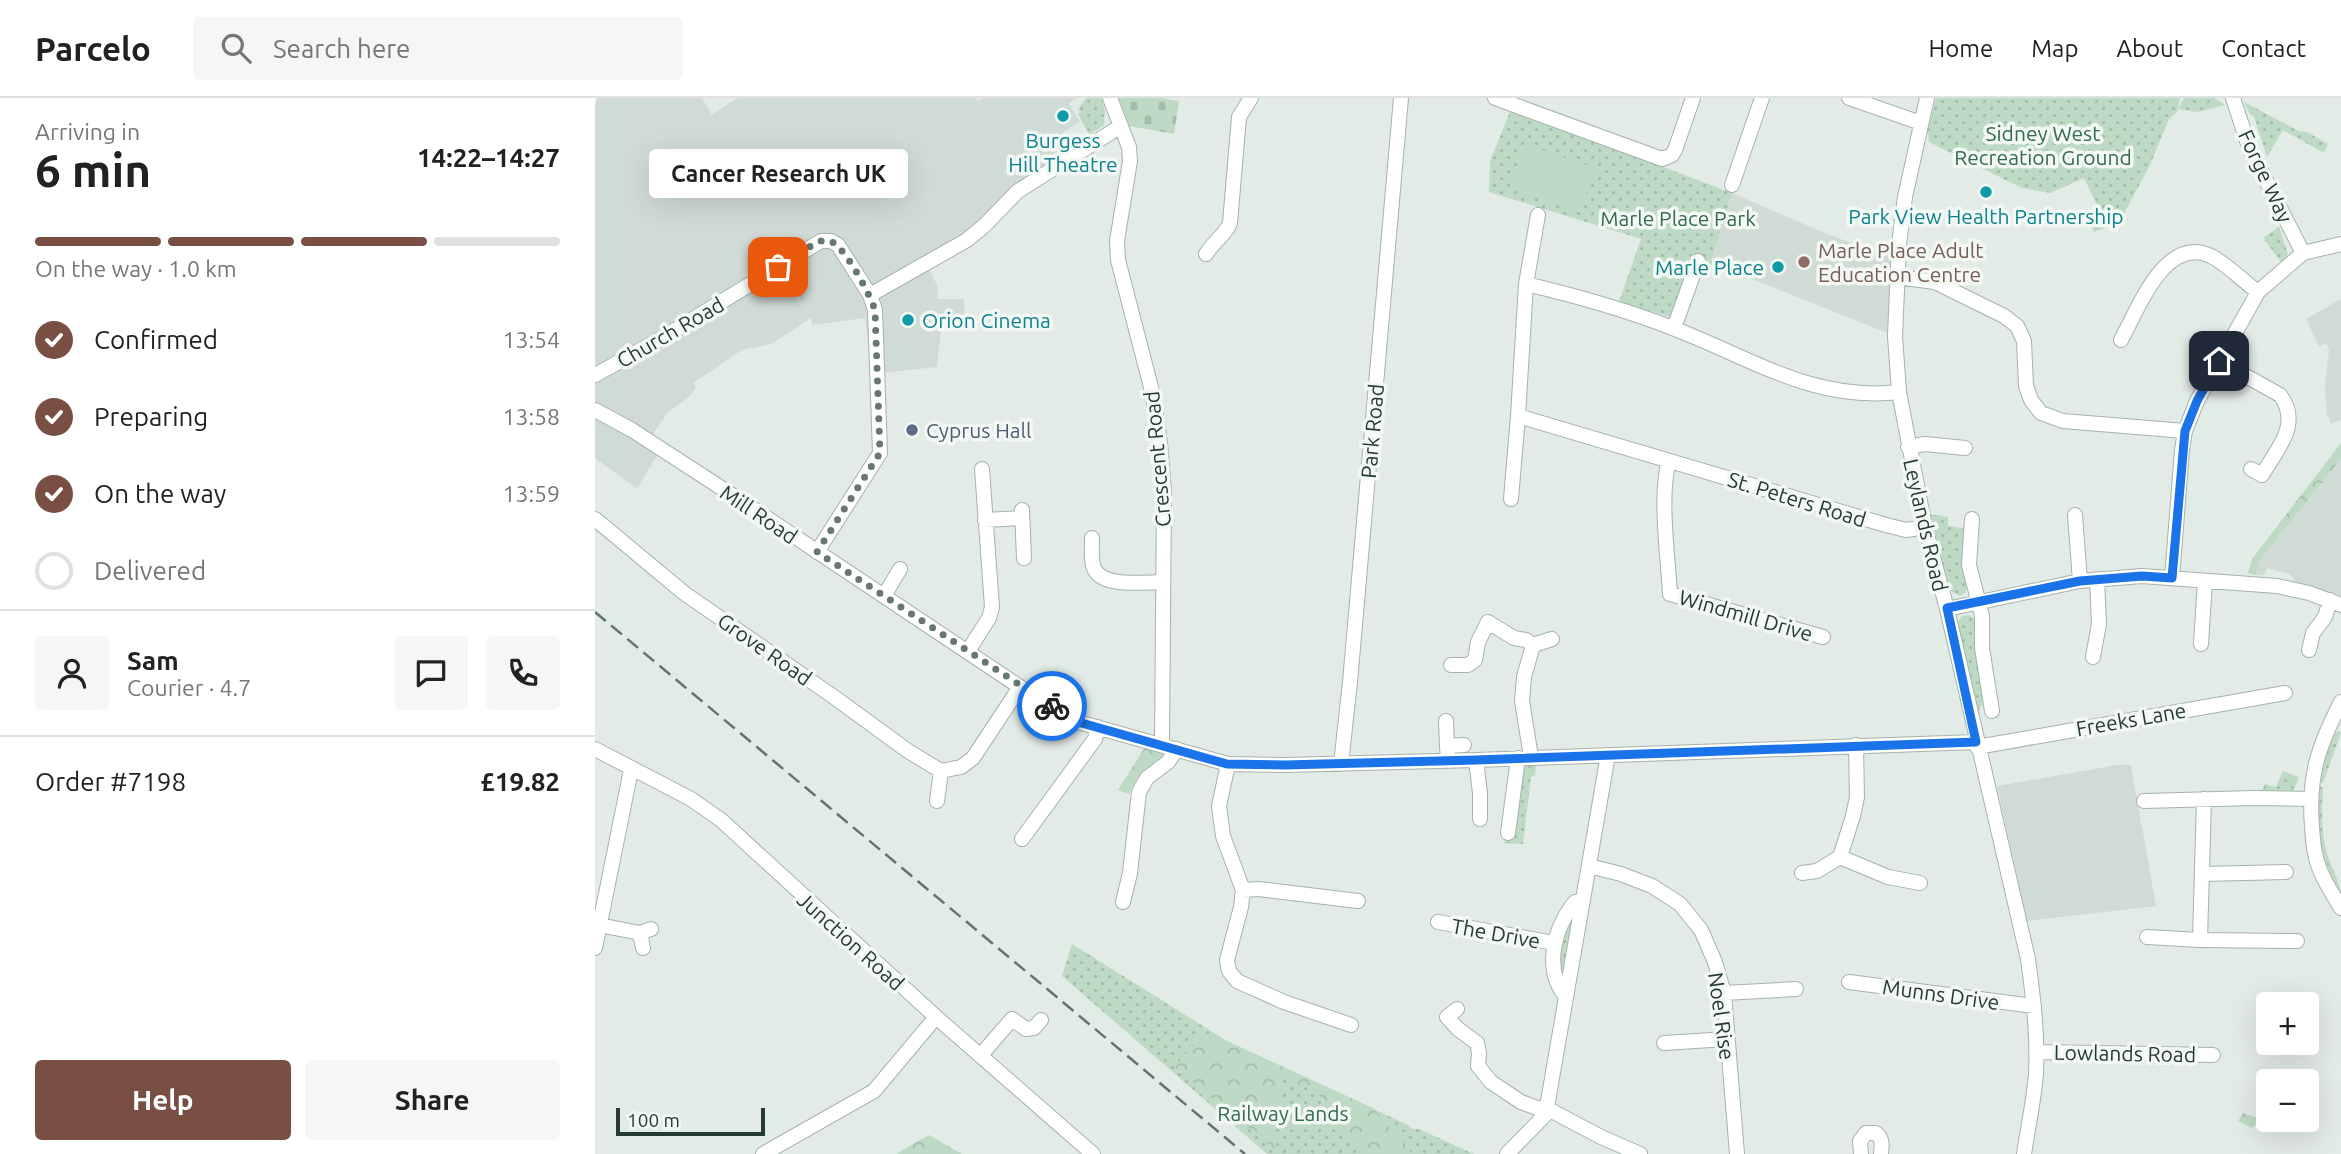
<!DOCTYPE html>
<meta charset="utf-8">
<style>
:root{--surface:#fff;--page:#f6f6f6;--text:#222;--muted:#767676;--line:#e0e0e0;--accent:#784f42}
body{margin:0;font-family:Ubuntu,sans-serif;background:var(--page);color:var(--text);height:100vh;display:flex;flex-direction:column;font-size:26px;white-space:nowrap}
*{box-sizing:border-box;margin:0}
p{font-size:23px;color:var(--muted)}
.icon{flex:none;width:38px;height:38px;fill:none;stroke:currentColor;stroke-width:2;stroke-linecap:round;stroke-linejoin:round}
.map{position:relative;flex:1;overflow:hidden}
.details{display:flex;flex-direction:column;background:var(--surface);width:595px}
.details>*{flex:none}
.fabs{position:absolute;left:1661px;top:894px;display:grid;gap:14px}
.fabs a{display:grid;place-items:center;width:63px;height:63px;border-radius:7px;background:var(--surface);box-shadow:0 7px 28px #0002;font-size:35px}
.scale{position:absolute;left:21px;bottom:18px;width:149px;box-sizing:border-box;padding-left:7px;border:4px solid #243a34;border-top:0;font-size:19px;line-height:24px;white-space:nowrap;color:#243a34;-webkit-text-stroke:5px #f3f8f5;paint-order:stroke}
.pin{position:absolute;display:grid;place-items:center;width:60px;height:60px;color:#fff;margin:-30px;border-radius:14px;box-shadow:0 4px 10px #0006}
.courier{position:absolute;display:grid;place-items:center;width:70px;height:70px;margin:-35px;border:5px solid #1a73e8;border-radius:50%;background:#fff;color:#222;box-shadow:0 2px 9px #0007}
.bubble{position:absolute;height:49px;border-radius:7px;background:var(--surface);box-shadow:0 7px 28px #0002;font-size:23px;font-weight:600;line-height:49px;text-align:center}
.head em{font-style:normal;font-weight:600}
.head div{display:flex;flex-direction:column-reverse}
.head{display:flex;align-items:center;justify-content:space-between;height:119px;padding:0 35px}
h1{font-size:46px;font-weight:600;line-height:52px}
.bar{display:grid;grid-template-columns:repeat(4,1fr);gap:10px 7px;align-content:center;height:84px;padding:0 35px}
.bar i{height:9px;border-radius:5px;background:var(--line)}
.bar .selected{background:var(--accent)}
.bar p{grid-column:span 4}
.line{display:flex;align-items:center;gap:18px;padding:0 35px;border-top:2px solid var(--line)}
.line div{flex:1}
.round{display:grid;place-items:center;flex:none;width:74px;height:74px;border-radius:7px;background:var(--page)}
ol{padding:0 35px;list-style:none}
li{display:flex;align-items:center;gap:21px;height:77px}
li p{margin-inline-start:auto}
li .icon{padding:7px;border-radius:50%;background:var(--accent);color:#fff;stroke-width:4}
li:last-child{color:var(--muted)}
li i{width:38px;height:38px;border:4px solid var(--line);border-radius:50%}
.cta{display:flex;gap:14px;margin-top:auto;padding:14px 35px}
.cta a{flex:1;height:80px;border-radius:7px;background:var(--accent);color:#fff;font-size:28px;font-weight:600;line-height:80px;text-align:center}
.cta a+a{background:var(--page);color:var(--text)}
header{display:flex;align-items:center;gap:42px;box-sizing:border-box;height:98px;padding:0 35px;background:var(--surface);border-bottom:2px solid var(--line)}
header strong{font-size:33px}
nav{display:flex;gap:38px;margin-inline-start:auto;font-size:24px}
.search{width:490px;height:63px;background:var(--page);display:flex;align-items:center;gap:18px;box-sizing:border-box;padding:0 24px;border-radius:7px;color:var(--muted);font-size:26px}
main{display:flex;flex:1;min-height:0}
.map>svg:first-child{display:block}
.built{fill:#d1dbd6}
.grass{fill:url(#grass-dots)}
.forest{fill:url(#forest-crowns)}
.cemetery{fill:url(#cemetery-stones)}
.garden{fill:#bedac5}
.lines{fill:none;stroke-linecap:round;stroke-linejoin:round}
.minor-casing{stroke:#a6b2ae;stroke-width:16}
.minor{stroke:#fff;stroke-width:14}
.rail{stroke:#5f766f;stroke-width:2.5;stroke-dasharray:14 7;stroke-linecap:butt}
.done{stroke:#677873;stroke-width:7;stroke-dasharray:0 12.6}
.route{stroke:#1a73e8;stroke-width:9}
.culture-dot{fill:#0f9aa8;stroke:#f3f8f5;stroke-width:2.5}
.education-dot{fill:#8d6e63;stroke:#f3f8f5;stroke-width:2.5}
.service-dot{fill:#5c6f8a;stroke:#f3f8f5;stroke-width:2.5}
.labels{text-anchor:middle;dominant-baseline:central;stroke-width:7;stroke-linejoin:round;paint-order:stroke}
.park-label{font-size:21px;fill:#336c49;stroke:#f3f8f5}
.culture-label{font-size:21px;fill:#0d838f;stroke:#f3f8f5}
.street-label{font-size:21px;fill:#243a34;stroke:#f3f8f5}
.education-label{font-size:21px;fill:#785e54;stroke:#f3f8f5;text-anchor:start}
.service-label{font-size:21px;fill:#4e5e75;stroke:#f3f8f5;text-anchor:start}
</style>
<header>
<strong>Parcelo</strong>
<div class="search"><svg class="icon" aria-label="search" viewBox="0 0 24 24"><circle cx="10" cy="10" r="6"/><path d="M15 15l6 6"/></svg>Search here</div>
<nav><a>Home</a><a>Map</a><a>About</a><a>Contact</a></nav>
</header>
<main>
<section class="details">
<div class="head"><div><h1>6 min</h1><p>Arriving in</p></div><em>14:22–14:27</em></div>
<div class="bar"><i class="selected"></i><i class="selected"></i><i class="selected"></i><i></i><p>On the way · 1.0 km</p></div>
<ol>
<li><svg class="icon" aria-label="check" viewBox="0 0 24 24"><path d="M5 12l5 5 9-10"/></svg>Confirmed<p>13:54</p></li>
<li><svg class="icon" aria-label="check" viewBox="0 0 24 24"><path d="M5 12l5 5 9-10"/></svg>Preparing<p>13:58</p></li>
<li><svg class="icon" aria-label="check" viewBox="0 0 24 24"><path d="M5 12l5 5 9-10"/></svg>On the way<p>13:59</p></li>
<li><i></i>Delivered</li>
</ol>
<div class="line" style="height:126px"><a class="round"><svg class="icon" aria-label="person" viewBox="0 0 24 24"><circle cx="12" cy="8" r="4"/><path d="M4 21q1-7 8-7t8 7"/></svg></a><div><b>Sam</b><p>Courier · 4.7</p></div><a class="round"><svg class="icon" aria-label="chat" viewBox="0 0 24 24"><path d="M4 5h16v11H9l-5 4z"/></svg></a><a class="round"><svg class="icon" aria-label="phone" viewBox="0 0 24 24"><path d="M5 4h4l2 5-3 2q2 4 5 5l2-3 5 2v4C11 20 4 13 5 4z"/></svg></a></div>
<div class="line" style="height:91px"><div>Order #7198</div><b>£19.82</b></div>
<div class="cta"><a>Help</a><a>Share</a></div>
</section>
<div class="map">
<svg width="1746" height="1056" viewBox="0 0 1746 1056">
<defs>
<pattern id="grass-dots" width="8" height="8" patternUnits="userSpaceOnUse" patternTransform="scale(1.75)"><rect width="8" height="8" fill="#bedac5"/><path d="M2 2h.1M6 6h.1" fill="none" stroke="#a3bcaa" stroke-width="1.8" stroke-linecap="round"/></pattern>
<pattern id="forest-crowns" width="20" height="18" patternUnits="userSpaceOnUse" patternTransform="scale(1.75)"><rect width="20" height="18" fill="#bedac5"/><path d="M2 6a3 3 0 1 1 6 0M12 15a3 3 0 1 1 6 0" fill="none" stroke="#a3bcaa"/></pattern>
<pattern id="cemetery-stones" width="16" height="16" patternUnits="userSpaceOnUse" patternTransform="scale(1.75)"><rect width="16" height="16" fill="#bedac5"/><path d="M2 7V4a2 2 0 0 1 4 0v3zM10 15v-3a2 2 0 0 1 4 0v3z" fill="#a3bcaa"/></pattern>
</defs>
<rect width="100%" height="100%" fill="#e3ebe7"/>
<path class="built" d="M 3,0 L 107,0 L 117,17 L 142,0 L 381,0 L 383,3 L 388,0 L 482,0 L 474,5 L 485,24 L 467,35 L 478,51 L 388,124 L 331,165 L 342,187 L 343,201 L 369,201 L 370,231 L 346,232 L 342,269 L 277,276 L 270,220 L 217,227 L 216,220 L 176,246 L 147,252 L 98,285 L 101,289 L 94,299 L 73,314 L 52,345 L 64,354 L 42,391 L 0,360 L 0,9 Z
M 1137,95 L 1232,136 L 1276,152 L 1303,158 L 1300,238 L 1155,180 L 1115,167 Z
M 1746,201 L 1746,322 L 1736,326 L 1732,316 L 1730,288 L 1734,252 L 1732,245 L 1724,248 L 1711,221 Z
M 1746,361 L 1746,498 L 1702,486 L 1695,476 L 1686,474 L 1672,470 L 1669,477 L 1661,477 L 1665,462 Z
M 1522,667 L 1536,667 L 1561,808 L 1432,823 L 1402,688 Z"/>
<path class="grass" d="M 491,0 L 506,0 L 510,12 L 509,27 L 494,37 L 483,16 L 485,14 L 483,11 Z
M 1341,0 L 1585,0 L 1582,14 L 1574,21 L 1554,69 L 1524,125 L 1499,134 L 1492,117 L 1504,111 L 1489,80 L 1455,95 L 1427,90 L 1334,44 L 1333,31 Z
M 1589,0 L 1620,0 L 1630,7 L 1602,14 L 1583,11 Z
M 1649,4 L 1704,33 L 1712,34 L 1733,46 L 1729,55 L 1688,32 L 1672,59 L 1659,19 L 1654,15 Z
M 916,11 L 1137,95 L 1115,167 L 1096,161 L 1075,219 L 1024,204 L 1046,141 L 894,94 L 895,63 Z
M 1684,129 L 1693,156 L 1687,165 L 1668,140 Z
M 1335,416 L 1353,419 L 1353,428 L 1367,430 L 1372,435 L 1369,468 L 1372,488 L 1370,495 L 1365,498 L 1354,492 Z
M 1374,517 L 1380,521 L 1382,528 L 1390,599 L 1384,613 L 1382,613 L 1362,525 L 1367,518 Z
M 1743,633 L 1746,635 L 1728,685 L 1722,684 L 1734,640 Z
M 927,667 L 941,667 L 940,677 L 936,679 L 928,746 L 907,745 L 918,739 Z
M 1688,673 L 1704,679 L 1698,693 L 1667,693 L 1670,686 L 1681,689 Z
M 1721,689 L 1728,689 C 1727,710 1726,731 1731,751 C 1734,767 1746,783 1746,799 C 1725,756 1721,736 1721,689 Z
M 979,811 L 966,885 L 963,856 Z
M 477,846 L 632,943 L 813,1027 L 817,1031 L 824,1031 L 879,1056 L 672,1056 L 467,878 Z"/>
<path class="forest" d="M 1746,345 L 1746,361 L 1665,462 L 1661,477 L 1653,475 L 1657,461 Z
M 550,649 L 572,657 L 571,661 C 547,670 545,674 534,696 L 523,692 Z
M 608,937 L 632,943 L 778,1010 L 817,1056 L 767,1056 L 759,1050 L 722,994 L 687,979 L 679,1051 L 579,969 Z
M 1668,1013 L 1673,1016 L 1673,1022 L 1696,1022 L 1683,1027 L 1664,1023 L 1657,1030 L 1643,1023 L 1648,1015 L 1662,1020 Z
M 334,1037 L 367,1056 L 301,1056 Z"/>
<path class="cemetery" d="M 522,0 L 566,0 L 584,3 L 579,36 L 534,28 Z"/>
<path class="garden" d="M 929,46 L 1000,70 L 985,114 L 914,90 Z"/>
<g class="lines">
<g class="minor-casing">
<path id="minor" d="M 515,0 L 534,49 L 535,63 L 522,143 L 523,162 L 558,297 L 565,345 L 569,393 L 567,647
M 900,0 L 1067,61 L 1077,57 L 1080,52 L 1098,0
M 1254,0 L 1326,25
M 1332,0 L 1310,99 L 1304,146 L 1300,238 L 1304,294 L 1330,429 L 1352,511 L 1433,861 C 1438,898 1443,937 1441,975 C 1439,1002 1433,1029 1429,1056
M 1638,0 L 1654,49 L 1708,155
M 1137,87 L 1167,0
M 611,156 C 619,143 631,136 635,125 L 644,19 L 656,0
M 1303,179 L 1340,184 L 1409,218 L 1422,228 L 1429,243 L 1431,288 L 1436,302 L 1446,315 L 1468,323 L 1590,333
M 931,186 C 982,198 1032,212 1080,231 C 1156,260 1219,304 1304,294
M 275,197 L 372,142 L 390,127 L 423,93 L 526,28
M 1079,230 L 1103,163
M 1526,242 C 1543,212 1570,136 1616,158 C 1633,167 1648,183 1663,194
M 1624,263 L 1685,297 C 1707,326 1682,351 1667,377 L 1656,371
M 0,277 L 62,243 L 226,143 L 236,143 L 243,147 L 275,197 L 280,212 L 285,355 L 222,454
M 0,312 L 37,332 L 148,404 L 425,589 L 483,624 L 633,666 L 690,667 L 881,662 L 1381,644
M 923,318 L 931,186 L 943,117
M 1313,349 L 1330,346 L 1370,350
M 1074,363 C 1064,396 1073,460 1075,496 L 1228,539
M 916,401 L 923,318 L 1291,427 L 1311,432 L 1330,429
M 427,412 L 429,460
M 1480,417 L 1485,483
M 0,421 L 89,495 L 239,599 L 313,653 L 346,673 L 366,669 L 378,660 L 425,589
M 1377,421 L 1374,467 L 1387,518 L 1387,550 L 1397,613
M 390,422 L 426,420
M 497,440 C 497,448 496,459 498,467 C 503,491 549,484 568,484
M 1577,480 L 1587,352 L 1590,333 L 1602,303 L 1663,194 L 1708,155 L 1746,146
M 289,498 L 305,471
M 1352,511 L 1485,483 L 1547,478 L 1682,488 L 1714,495 L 1746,507
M 1606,546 L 1610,483
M 938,547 L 957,541
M 1714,552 L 1718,535 L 1730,519 L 1735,502
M 373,553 L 394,520 L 397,509 L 387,371
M 1498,559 L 1504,526 L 1502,481
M 856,567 L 873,567 L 880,562 L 883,544 L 893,524 L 919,540 L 931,542 L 938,547 L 929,579 L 927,603 L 936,659
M 1746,604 C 1723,649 1713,678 1717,729 C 1718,743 1719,758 1725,772 C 1730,785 1739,798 1746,810
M 851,623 L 852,648
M 1382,649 L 1690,595
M 0,651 L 96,701 L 126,722 L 341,919 L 498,1056
M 853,662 L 852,648 L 869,647
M 881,662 L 885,695 L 885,721
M 633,666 L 624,708 L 628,738 L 648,792 L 646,809 L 632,862 L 634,873 L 642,883 L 689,904 L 756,927
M 746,666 L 755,584 L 806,0
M 1609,701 L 1605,842 L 1702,843
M 342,703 L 346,673
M 1549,703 L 1659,700 L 1715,701
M 913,735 L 923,660
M 427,741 L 500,641 L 503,629
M 1245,759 L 1293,779 L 1325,785
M 994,768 L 1026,776 L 1057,788 L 1085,806 L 1106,832 L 1120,864 L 1129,895 L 1142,1056
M 1207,775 L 1222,773 L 1245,759 L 1258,718 L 1262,699 L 1261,647
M 1607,776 L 1691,774
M 648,792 L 664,791 L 763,803
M 528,804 L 535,775 L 544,694 L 552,680 L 573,664 L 582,651
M 843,824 L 959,845
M 4,827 L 45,835 L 56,831
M 45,835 L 48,850
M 1552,839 L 1605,842
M 0,850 L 36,672
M 1254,884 L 1439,908
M 1129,895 L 1201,891
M 971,899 C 948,871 959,830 980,804 L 988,803
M 862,911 L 852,919 L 863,931 L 882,945 L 884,955 L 883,968 L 896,984 L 926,1004 L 942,1010 L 952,1009
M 1069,945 L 1132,941
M 1441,954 L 1618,957
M 386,957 L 417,921 L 431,931 L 439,930 L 446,922
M 955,1012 L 952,1009 L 1013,657
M 955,1012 L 1006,1039 L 1045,1056
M 168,1056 L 279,993 L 341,919
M 912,1056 L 955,1012
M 1266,1056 L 1265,1043 L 1271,1035 L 1281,1035 C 1288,1041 1287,1047 1286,1056"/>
</g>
<use href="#minor" class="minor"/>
<path class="rail" d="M 0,514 L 650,1056"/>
</g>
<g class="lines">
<path class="done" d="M 183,169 C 195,162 219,143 231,142 C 247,141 275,197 280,212 L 285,355 L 222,454 L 457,608"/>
<path class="route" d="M 457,608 L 483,624 L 632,666 L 690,667 L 881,662 L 1381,644 L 1352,510 L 1485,483 L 1547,478 L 1577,480 L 1590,333 L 1602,303 L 1624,263"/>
</g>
<g class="culture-dot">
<circle cx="468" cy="18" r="7"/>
<circle cx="1391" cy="94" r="7"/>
<circle cx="1183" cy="169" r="7"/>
<circle cx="313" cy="222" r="7"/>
</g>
<circle class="education-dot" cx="1209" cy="164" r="7"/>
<circle class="service-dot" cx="317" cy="332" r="7"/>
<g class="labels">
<g class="park-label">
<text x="1448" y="35">Sidney West<tspan x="1448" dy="24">Recreation Ground</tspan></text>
<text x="1083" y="120">Marle Place Park</text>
<text x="688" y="1015">Railway Lands</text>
</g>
<g class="culture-label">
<text x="468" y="42">Burgess<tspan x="468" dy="24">Hill Theatre</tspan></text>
<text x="1391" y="118">Park View Health Partnership</text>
<text x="1169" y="169" text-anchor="end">Marle Place</text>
<text x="327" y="222" text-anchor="start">Orion Cinema</text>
</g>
<g class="street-label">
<text transform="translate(1671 78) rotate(65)">Forge Way</text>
<text transform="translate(75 234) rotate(-30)">Church Road</text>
<text transform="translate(777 333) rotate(-85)">Park Road</text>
<text transform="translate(562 361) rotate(-95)">Crescent Road</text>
<text transform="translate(1202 401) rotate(17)">St. Peters Road</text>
<text transform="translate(164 416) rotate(34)">Mill Road</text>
<text transform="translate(1331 427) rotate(77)">Leylands Road</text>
<text transform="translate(1151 517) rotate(16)">Windmill Drive</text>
<text transform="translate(170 551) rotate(35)">Grove Road</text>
<text transform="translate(1536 621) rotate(-10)">Freeks Lane</text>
<text transform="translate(901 835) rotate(10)">The Drive</text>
<text transform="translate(256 843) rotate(42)">Junction Road</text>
<text transform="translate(1346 896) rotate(8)">Munns Drive</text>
<text transform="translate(1127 918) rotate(82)">Noel Rise</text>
<text transform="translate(1530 955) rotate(1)">Lowlands Road</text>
</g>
<g class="education-label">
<text x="1223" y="152">Marle Place Adult<tspan x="1223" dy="24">Education Centre</tspan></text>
</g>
<g class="service-label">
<text x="331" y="332">Cyprus Hall</text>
</g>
</g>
</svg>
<div class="fabs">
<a>+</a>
<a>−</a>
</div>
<div class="scale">100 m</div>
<div class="pin" style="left:183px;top:169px;background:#ea580c"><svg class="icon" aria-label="bag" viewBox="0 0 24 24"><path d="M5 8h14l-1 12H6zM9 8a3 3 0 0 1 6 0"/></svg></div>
<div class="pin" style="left:1624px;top:263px;background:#1f2937"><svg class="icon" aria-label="home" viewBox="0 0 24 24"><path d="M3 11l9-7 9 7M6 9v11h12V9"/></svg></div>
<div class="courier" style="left:457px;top:608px"><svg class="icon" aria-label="bike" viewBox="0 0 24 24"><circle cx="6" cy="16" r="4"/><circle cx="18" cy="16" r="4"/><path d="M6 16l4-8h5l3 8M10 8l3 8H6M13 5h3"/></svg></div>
<div class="bubble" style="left:54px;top:51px;width:259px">Cancer Research UK</div>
</div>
</main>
